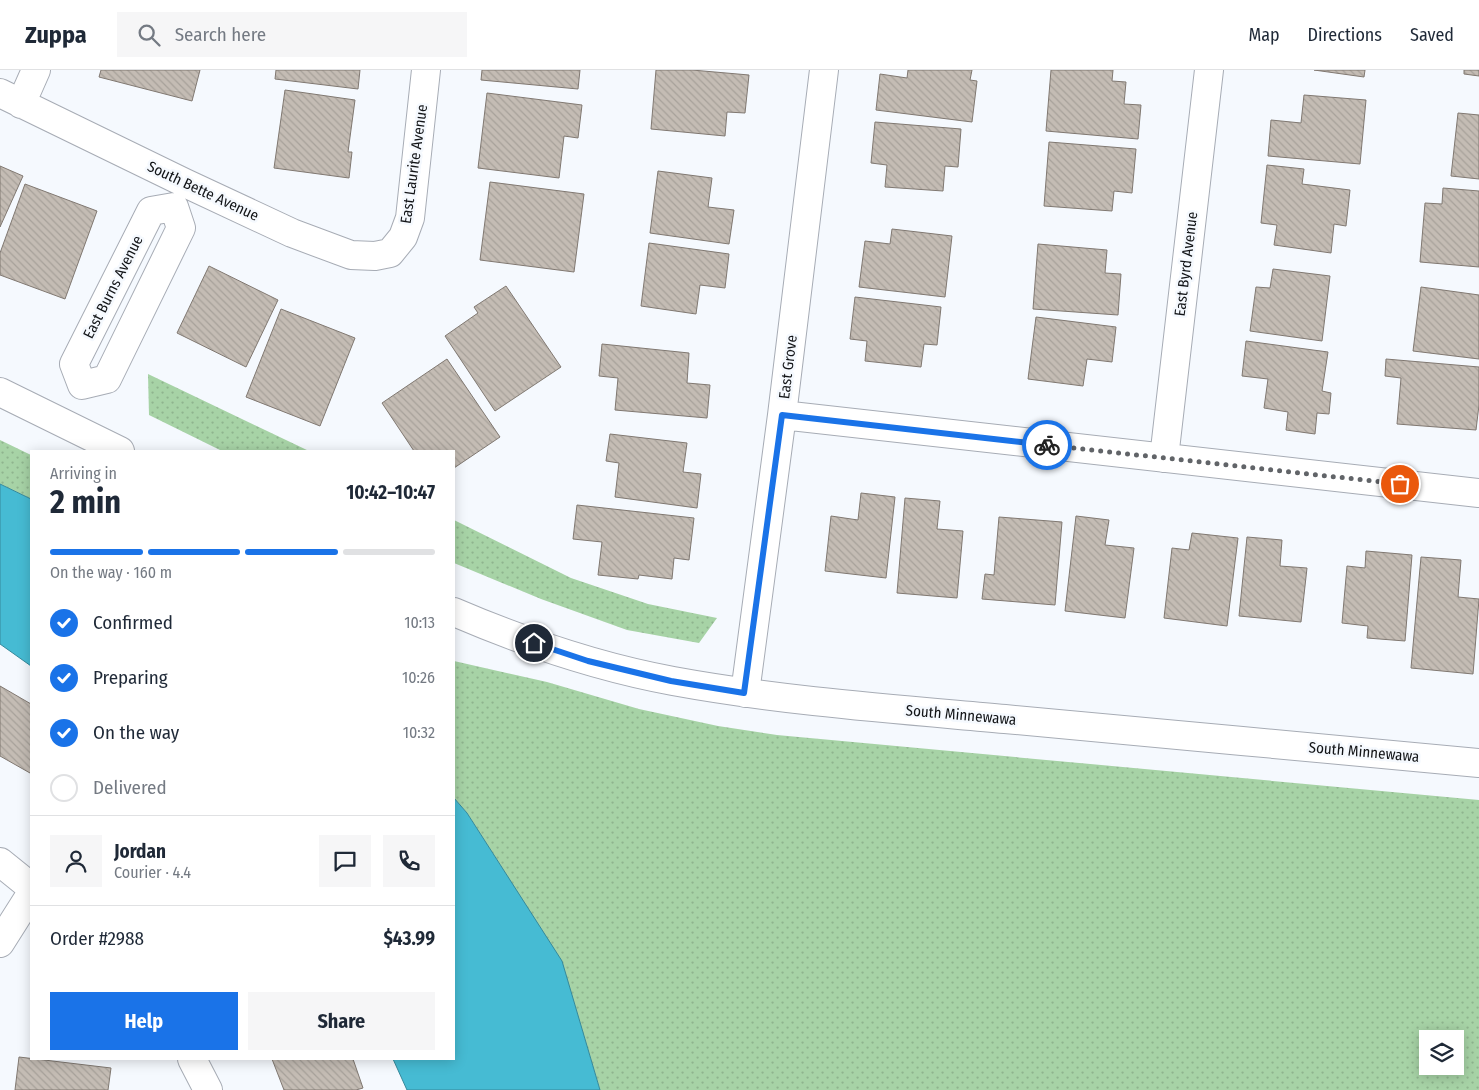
<!DOCTYPE html>
<meta charset="utf-8">
<style>
:root{--surface:#fff;--page:#f6f6f7;--text:#1f2937;--muted:#747a83;--line:#e0e1e3;--accent:#1a73e8}
body{margin:0;font-family:"Fira Sans Condensed",sans-serif;background:var(--page);color:var(--text);height:100vh;display:flex;flex-direction:column;font-size:19px;white-space:nowrap}
*{box-sizing:border-box;margin:0}
p{font-size:16px;color:var(--muted)}
.icon{flex:none;width:28px;height:28px;fill:none;stroke:currentColor;stroke-width:2;stroke-linecap:round;stroke-linejoin:round}
.map{position:relative;flex:1;overflow:hidden}
.side{position:absolute;left:30px;top:380px;width:425px;height:610px;display:flex;flex-direction:column;background:var(--surface);border-radius:0px;box-shadow:0 2px 12px #0003}
.side>*{flex:none}
.controls{position:absolute;left:1419px;top:960px;display:grid;gap:10px}
.controls a{display:grid;place-items:center;width:45px;height:45px;border-radius:0px;background:var(--surface);box-shadow:0 2px 12px #0003;font-size:25px}
.pin{position:absolute;display:grid;place-items:center;width:42px;height:42px;color:#fff;margin:-21px;border:2px solid #fff;border-radius:50%;box-shadow:0 1px 5px #0007}
.courier{position:absolute;display:grid;place-items:center;width:50px;height:50px;margin:-25px;border:4px solid #1a73e8;border-radius:50%;background:#fff;color:#222;box-shadow:0 1px 6px #0007}
.overview em{font-style:normal;font-weight:700}
.overview div{display:flex;flex-direction:column-reverse}
.overview{display:flex;align-items:center;justify-content:space-between;height:85px;padding:0 20px}
h1{font-size:32px;font-weight:700;line-height:38px}
.bar{display:grid;grid-template-columns:repeat(4,1fr);gap:8px 5px;align-content:center;height:60px;padding:0 20px}
.bar i{height:6px;border-radius:4px;background:var(--line)}
.bar .current{background:var(--accent)}
.bar p{grid-column:span 4}
.line{display:flex;align-items:center;gap:12px;padding:0 20px;border-top:1px solid var(--line)}
.line div{flex:1}
.round{display:grid;place-items:center;flex:none;width:52px;height:52px;border-radius:0px;background:var(--page)}
ol{padding:0 20px;list-style:none}
li{display:flex;align-items:center;gap:15px;height:55px}
li p{margin-inline-start:auto}
li .icon{padding:5px;border-radius:50%;background:var(--accent);color:#fff;stroke-width:4}
li:last-child{color:var(--muted)}
li i{width:28px;height:28px;border:2px solid var(--line);border-radius:50%}
.cta{display:flex;gap:10px;margin-top:auto;padding:10px 20px}
.cta a{flex:1;height:58px;border-radius:0px;background:var(--accent);color:#fff;font-size:20px;font-weight:700;line-height:58px;text-align:center}
.cta a+a{background:var(--page);color:var(--text)}
header{display:flex;align-items:center;gap:30px;box-sizing:border-box;height:70px;padding:0 25px;background:var(--surface);border-bottom:1px solid var(--line)}
header strong{font-size:24px}
nav{display:flex;gap:28px;margin-inline-start:auto;font-size:18px}
.search{width:350px;height:45px;background:var(--page);display:flex;align-items:center;gap:12px;box-sizing:border-box;padding:0 18px;border-radius:0px;color:var(--muted);font-size:19px}
.map>svg:first-child{display:block}
.grass{fill:url(#grass-dots);fill-rule:evenodd}
.water{fill:#46bbd3;stroke:#36899b}
.building{fill:url(#building-back-hatch);stroke:#807871}
.lines{fill:none;stroke-linecap:round;stroke-linejoin:round}
.street-casing{stroke:#a7acb5;stroke-width:30}
.street{stroke:#fff;stroke-width:28}
.done{stroke:#616468;stroke-width:5;stroke-dasharray:0 9}
.route{stroke:#1a73e8;stroke-width:6}
.labels{text-anchor:middle;dominant-baseline:central;stroke-width:5;stroke-linejoin:round;paint-order:stroke}
.street-label{font-size:15px;fill:#121417;stroke:#f5f9fe}
</style>
<header>
<strong>Zuppa</strong>
<div class="search"><svg class="icon" aria-label="search" viewBox="0 0 24 24"><circle cx="10" cy="10" r="6"/><path d="M15 15l6 6"/></svg>Search here</div>
<nav><a>Map</a><a>Directions</a><a>Saved</a></nav>
</header>
<div class="map">
<svg width="1479" height="1020" viewBox="0 0 1479 1020">
<defs>
<pattern id="grass-dots" width="8" height="8" patternUnits="userSpaceOnUse" patternTransform="scale(1.25)"><rect width="8" height="8" fill="#a7d3a6"/><path d="M2 2h.1M6 6h.1" fill="none" stroke="#8fb48e" stroke-width="1.8" stroke-linecap="round"/></pattern>
<pattern id="building-back-hatch" width="6" height="6" patternUnits="userSpaceOnUse" patternTransform="scale(1.25)"><rect width="6" height="6" fill="#c4bcb4"/><path d="M-1 5l2 2M0 0l6 6M5-1l2 2" fill="none" stroke="#a7a19a"/></pattern>
</defs>
<rect width="100%" height="100%" fill="#f5f9fe"/>
<path class="grass" d="M 148,304 L 309,381 L 222,381 L 149,345 Z
M 0,370 L 31,385 L 31,429 L 0,414 Z
M 454,450 L 571,508 L 648,534 L 717,548 L 699,573 L 627,560 L 541,529 L 454,493 Z
M 454,591 L 547,612 L 639,639 L 718,656 L 777,665 L 1479,730 L 1479,1020 L 600,1020 L 561,891 L 467,743 L 454,728 ZM 1428,969 L 1455,969 L 1455,996 L 1428,996 Z"/>
<path class="water" d="M 0,414 L 31,429 L 31,596 L 0,574 Z
M 454,728 L 467,743 L 562,891 L 600,1020 L 407,1020 L 393,989 L 454,989 Z"/>
<path class="building" d="M 101,0 L 200,0 L 192,31 L 99,7 Z
M 276,0 L 360,0 L 358,19 L 275,9 Z
M 482,0 L 580,0 L 578,19 L 481,10 Z
M 656,0 L 692,0 L 749,5 L 745,43 L 727,42 L 725,66 L 651,59 Z
M 908,0 L 972,0 L 970,10 L 977,11 L 972,52 L 876,40 L 880,4 L 907,8 Z
M 1051,0 L 1113,0 L 1112,11 L 1126,12 L 1124,34 L 1141,35 L 1138,69 L 1046,61 Z
M 1314,0 L 1365,0 L 1364,7 Z
M 1464,0 L 1479,0 L 1479,6 L 1464,4 Z
M 285,20 L 355,30 L 348,82 L 352,82 L 349,108 L 274,98 Z
M 487,23 L 582,35 L 578,68 L 564,66 L 559,108 L 478,98 Z
M 1304,25 L 1366,30 L 1360,94 L 1268,86 L 1271,50 L 1301,53 Z
M 1458,43 L 1479,45 L 1479,109 L 1451,106 Z
M 875,52 L 961,59 L 958,97 L 945,96 L 943,121 L 885,117 L 887,95 L 871,93 Z
M 1049,72 L 1136,79 L 1132,123 L 1114,121 L 1112,141 L 1044,136 Z
M 1267,95 L 1304,99 L 1302,114 L 1350,120 L 1346,156 L 1334,154 L 1331,183 L 1274,175 L 1277,155 L 1261,153 Z
M 0,96 L 23,106 L 0,157 Z
M 658,101 L 712,108 L 708,137 L 734,140 L 729,174 L 650,163 Z
M 490,112 L 584,124 L 574,202 L 480,190 Z
M 25,114 L 97,141 L 65,229 L 0,205 L 0,183 Z
M 1443,118 L 1479,121 L 1479,197 L 1420,192 L 1425,133 L 1442,134 Z
M 892,159 L 952,166 L 945,227 L 859,217 L 865,171 L 890,174 Z
M 649,173 L 729,184 L 725,218 L 700,215 L 696,244 L 641,236 Z
M 1038,174 L 1107,180 L 1105,203 L 1121,204 L 1118,245 L 1033,239 Z
M 209,196 L 278,230 L 246,297 L 177,263 Z
M 1273,199 L 1330,206 L 1322,271 L 1250,261 L 1256,217 L 1270,218 Z
M 506,216 L 561,297 L 495,341 L 445,266 L 478,243 L 474,237 Z
M 1421,217 L 1479,225 L 1479,289 L 1413,281 Z
M 855,227 L 941,237 L 937,275 L 924,274 L 921,297 L 865,291 L 867,271 L 850,269 Z
M 281,239 L 355,268 L 320,356 L 246,327 Z
M 1036,247 L 1116,257 L 1112,292 L 1087,289 L 1083,316 L 1028,309 Z
M 1246,271 L 1328,282 L 1322,321 L 1331,323 L 1329,344 L 1317,343 L 1315,364 L 1286,360 L 1288,342 L 1264,338 L 1268,309 L 1242,306 Z
M 602,274 L 689,283 L 687,313 L 710,315 L 707,348 L 615,340 L 618,308 L 599,306 Z
M 447,289 L 500,367 L 454,398 L 454,381 L 414,381 L 382,333 Z
M 1386,289 L 1479,297 L 1479,335 L 1476,360 L 1397,354 L 1401,308 L 1385,306 Z
M 610,364 L 687,373 L 683,402 L 701,404 L 697,438 L 615,427 L 619,393 L 606,391 Z
M 861,423 L 895,427 L 886,508 L 825,501 L 831,446 L 858,450 Z
M 905,428 L 940,431 L 937,459 L 963,461 L 957,528 L 897,523 Z
M 577,435 L 694,448 L 689,490 L 674,488 L 672,509 L 639,505 L 638,509 L 598,505 L 602,472 L 573,469 Z
M 1076,446 L 1109,450 L 1105,475 L 1134,478 L 1125,548 L 1065,541 Z
M 999,447 L 1062,452 L 1055,535 L 982,529 L 985,504 L 994,505 Z
M 1192,463 L 1238,468 L 1227,556 L 1164,548 L 1172,478 L 1189,480 Z
M 1247,467 L 1282,470 L 1280,496 L 1307,498 L 1301,552 L 1239,546 Z
M 1366,481 L 1412,485 L 1405,571 L 1367,568 L 1368,556 L 1342,553 L 1347,496 L 1365,498 Z
M 1421,487 L 1461,490 L 1458,527 L 1479,529 L 1473,604 L 1411,598 Z
M 0,616 L 31,634 L 31,700 L 30,703 L 0,686 Z
M 19,987 L 111,998 L 108,1020 L 15,1020 Z
M 272,989 L 353,989 L 363,1018 L 356,1020 L 284,1020 Z"/>
<g class="lines">
<g class="street-casing">
<path id="street" d="M 0,23 L 185,113 L 292,163 L 351,185 L 375,186 L 390,183 L 403,167 L 410,148 L 426,0
M 21,34 L 36,0
M 174,137 L 181,158 L 107,309 L 82,315 L 74,294 L 151,141 Z
M 0,322 L 120,381
M 782,345 L 1479,423
M 1164,388 L 1209,0
M 454,542 C 524,572 597,597 673,611 C 782,631 894,639 1005,649 C 1163,664 1321,678 1479,693
M 745,623 L 782,345 L 824,0
M 0,792 L 31,817
M 0,873 L 31,824
M 192,989 L 208,1020"/>
</g>
<use href="#street" class="street"/>
</g>
<g class="lines">
<path class="done" d="M 1047,375 L 1400,414"/>
<path class="route" d="M 534,573 L 588,591 L 671,611 L 744,623 L 782,345 L 1047,375"/>
</g>
<g class="labels">
<g class="street-label">
<text transform="translate(414 94) rotate(-82)">East Laurite Avenue</text>
<text transform="translate(203 121) rotate(25)">South Bette Avenue</text>
<text transform="translate(1186 194) rotate(-83)">East Byrd Avenue</text>
<text transform="translate(113 217) rotate(-63)">East Burns Avenue</text>
<text transform="translate(788 297) rotate(-83)">East Grove</text>
<text transform="translate(961 645) rotate(5)">South Minnewawa</text>
<text transform="translate(1364 682) rotate(5)">South Minnewawa</text>
</g>
</g>
</svg>
<div class="controls">
<a><svg class="icon" aria-label="layers" viewBox="0 0 24 24"><path d="M12 4l9 5-9 5-9-5zM3 14l9 5 9-5"/></svg></a>
</div>
<div class="pin" style="left:1400px;top:414px;background:#ea580c"><svg class="icon" aria-label="bag" viewBox="0 0 24 24"><path d="M5 8h14l-1 12H6zM9 8a3 3 0 0 1 6 0"/></svg></div>
<div class="pin" style="left:534px;top:573px;background:#1f2937"><svg class="icon" aria-label="home" viewBox="0 0 24 24"><path d="M3 11l9-7 9 7M6 9v11h12V9"/></svg></div>
<div class="courier" style="left:1047px;top:375px"><svg class="icon" aria-label="bike" viewBox="0 0 24 24"><circle cx="6" cy="16" r="4"/><circle cx="18" cy="16" r="4"/><path d="M6 16l4-8h5l3 8M10 8l3 8H6M13 5h3"/></svg></div>
<section class="side">
<div class="overview"><div><h1>2 min</h1><p>Arriving in</p></div><em>10:42–10:47</em></div>
<div class="bar"><i class="current"></i><i class="current"></i><i class="current"></i><i></i><p>On the way · 160 m</p></div>
<ol>
<li><svg class="icon" aria-label="check" viewBox="0 0 24 24"><path d="M5 12l5 5 9-10"/></svg>Confirmed<p>10:13</p></li>
<li><svg class="icon" aria-label="check" viewBox="0 0 24 24"><path d="M5 12l5 5 9-10"/></svg>Preparing<p>10:26</p></li>
<li><svg class="icon" aria-label="check" viewBox="0 0 24 24"><path d="M5 12l5 5 9-10"/></svg>On the way<p>10:32</p></li>
<li><i></i>Delivered</li>
</ol>
<div class="line" style="height:90px"><a class="round"><svg class="icon" aria-label="person" viewBox="0 0 24 24"><circle cx="12" cy="8" r="4"/><path d="M4 21q1-7 8-7t8 7"/></svg></a><div><b>Jordan</b><p>Courier · 4.4</p></div><a class="round"><svg class="icon" aria-label="chat" viewBox="0 0 24 24"><path d="M4 5h16v11H9l-5 4z"/></svg></a><a class="round"><svg class="icon" aria-label="phone" viewBox="0 0 24 24"><path d="M5 4h4l2 5-3 2q2 4 5 5l2-3 5 2v4C11 20 4 13 5 4z"/></svg></a></div>
<div class="line" style="height:65px"><div>Order #2988</div><b>$43.99</b></div>
<div class="cta"><a>Help</a><a>Share</a></div>
</section>
</div>
